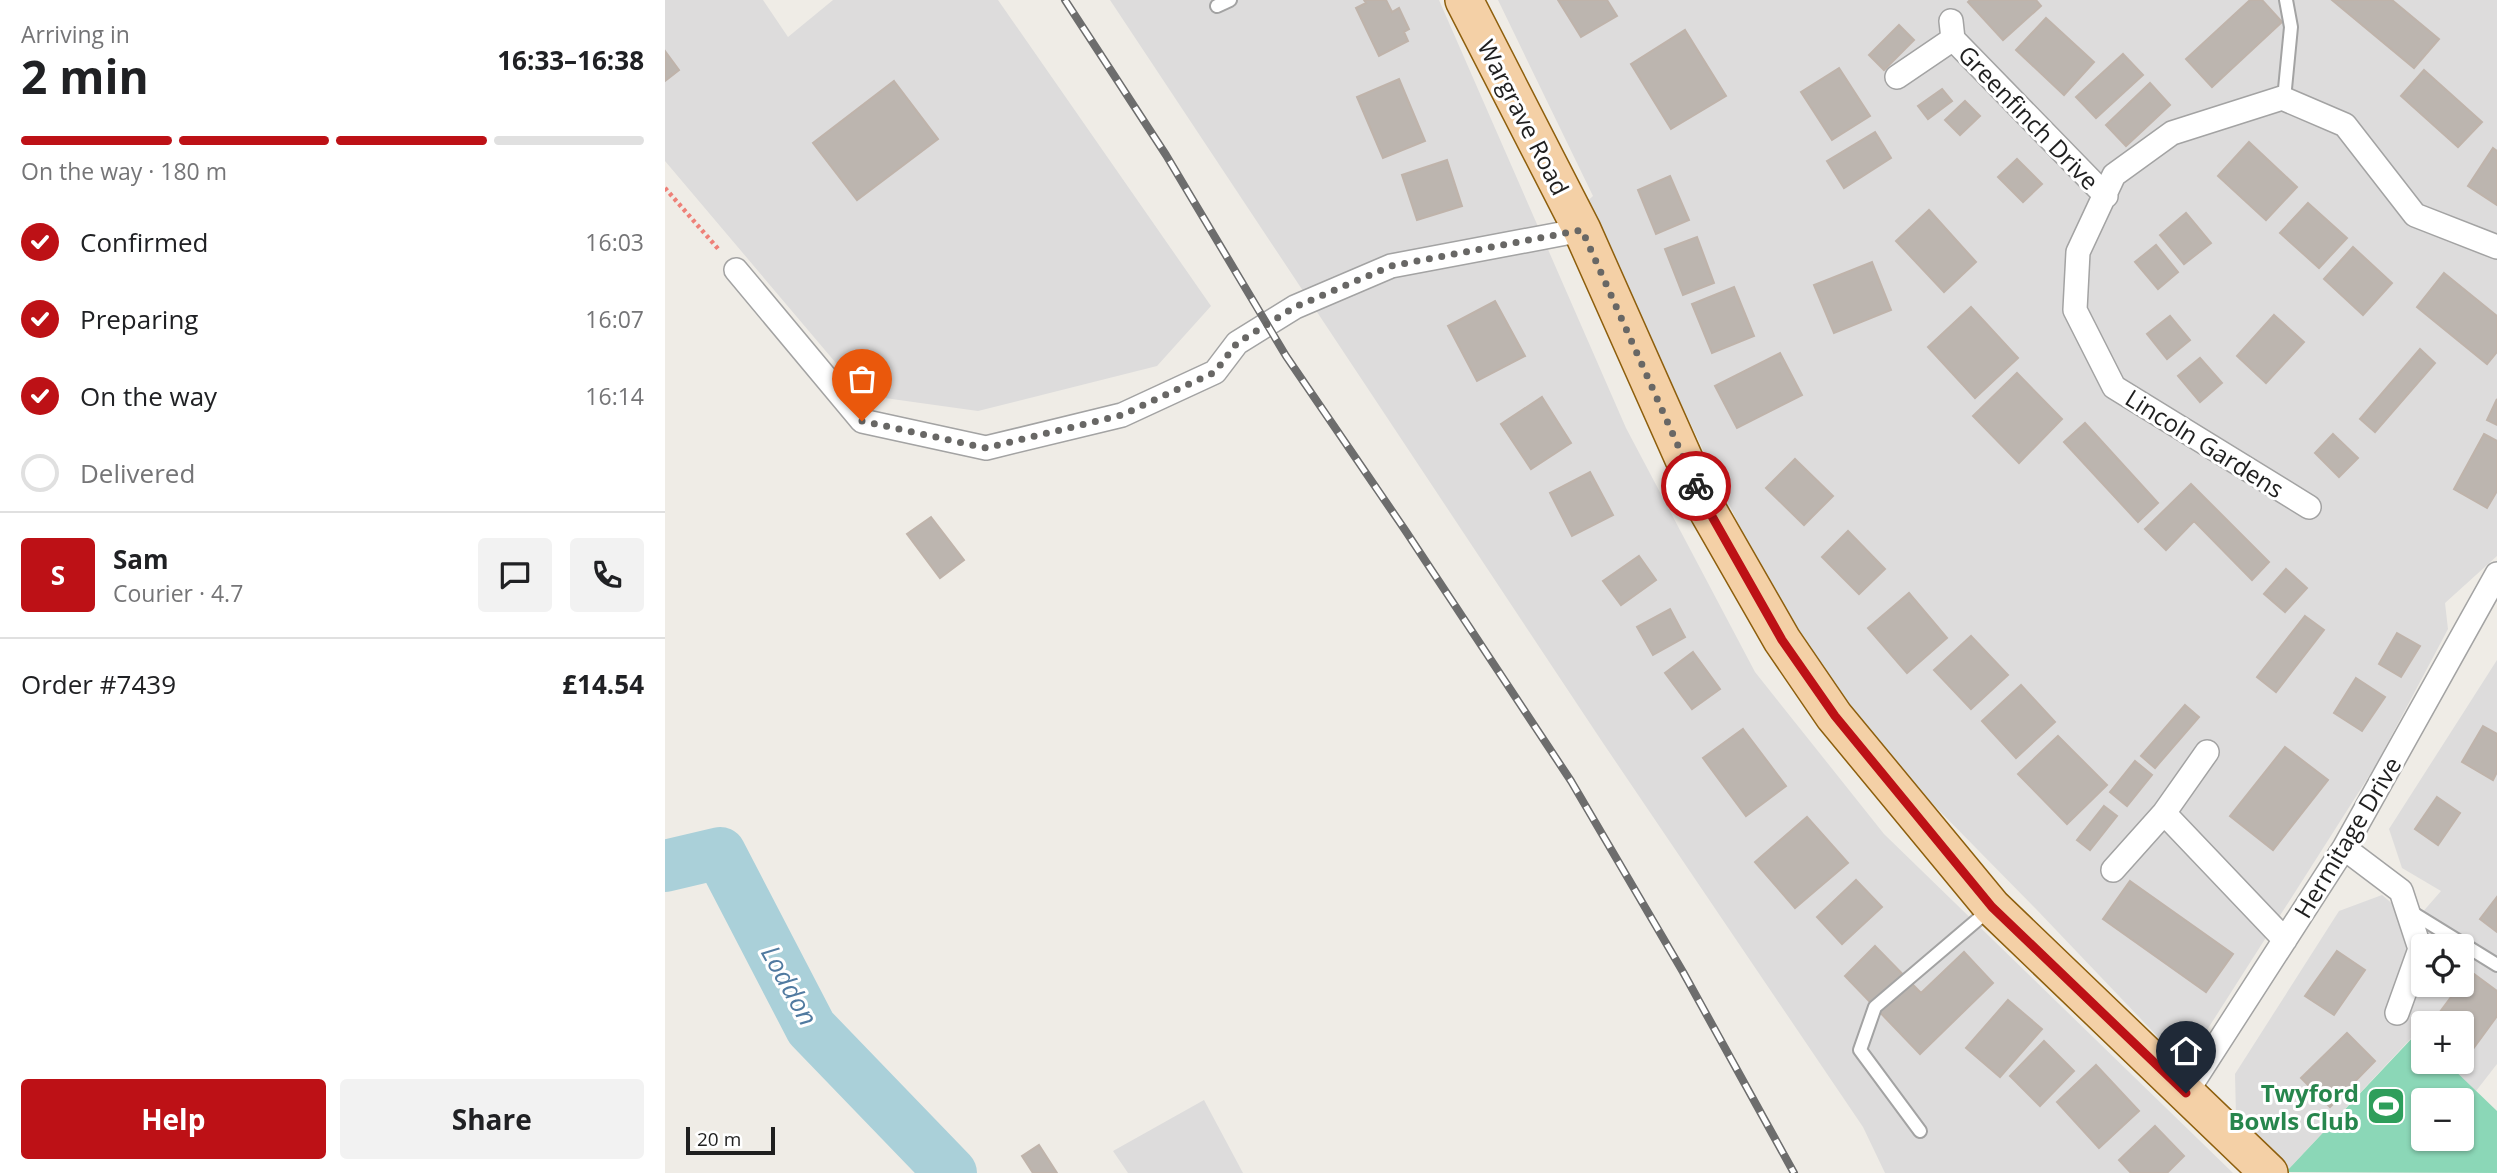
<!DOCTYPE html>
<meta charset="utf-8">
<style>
:root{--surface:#fff;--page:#f2f2f2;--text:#202124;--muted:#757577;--line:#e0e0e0;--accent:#bd1116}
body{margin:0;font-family:"Open Sans",sans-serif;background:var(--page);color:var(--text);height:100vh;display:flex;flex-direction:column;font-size:26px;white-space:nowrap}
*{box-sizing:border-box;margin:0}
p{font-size:23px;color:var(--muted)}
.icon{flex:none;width:38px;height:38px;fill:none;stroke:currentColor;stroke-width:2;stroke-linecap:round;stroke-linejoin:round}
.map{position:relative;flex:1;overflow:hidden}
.drawer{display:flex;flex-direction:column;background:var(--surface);width:665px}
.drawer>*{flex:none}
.fabs{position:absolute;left:1746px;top:934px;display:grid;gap:14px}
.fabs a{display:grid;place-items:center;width:63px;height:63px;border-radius:7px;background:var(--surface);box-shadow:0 2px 5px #0004;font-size:35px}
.scale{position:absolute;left:21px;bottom:18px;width:89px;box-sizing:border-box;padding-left:7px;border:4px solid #1f1f1f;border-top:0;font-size:19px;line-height:24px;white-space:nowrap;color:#1f1f1f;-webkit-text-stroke:5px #fff;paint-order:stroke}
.pin{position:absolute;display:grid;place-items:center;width:60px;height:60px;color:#fff;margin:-72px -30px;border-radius:50% 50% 50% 0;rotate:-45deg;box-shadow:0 0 7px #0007}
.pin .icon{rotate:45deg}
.courier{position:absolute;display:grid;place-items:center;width:70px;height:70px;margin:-35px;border:5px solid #bd1116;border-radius:50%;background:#fff;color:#222;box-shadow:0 2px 9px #0007}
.summary em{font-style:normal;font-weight:700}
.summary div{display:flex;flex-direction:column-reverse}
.summary{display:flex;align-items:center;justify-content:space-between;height:119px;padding:0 21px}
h1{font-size:46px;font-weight:700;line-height:52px}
.bar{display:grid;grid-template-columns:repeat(4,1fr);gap:10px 7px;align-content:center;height:84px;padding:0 21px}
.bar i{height:9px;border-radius:5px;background:var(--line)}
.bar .selected{background:var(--accent)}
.bar p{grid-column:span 4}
.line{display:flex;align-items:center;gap:18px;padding:0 21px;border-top:2px solid var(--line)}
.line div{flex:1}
.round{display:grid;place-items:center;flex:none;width:74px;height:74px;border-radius:7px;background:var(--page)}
ol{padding:0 21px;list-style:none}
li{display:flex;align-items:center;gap:21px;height:77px}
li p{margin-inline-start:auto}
li .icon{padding:7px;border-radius:50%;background:var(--accent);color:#fff;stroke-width:4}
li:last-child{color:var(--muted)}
li i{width:38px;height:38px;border:4px solid var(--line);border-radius:50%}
.primary-button{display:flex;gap:14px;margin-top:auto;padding:14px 21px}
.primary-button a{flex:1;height:80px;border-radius:7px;background:var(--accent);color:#fff;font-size:28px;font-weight:700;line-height:80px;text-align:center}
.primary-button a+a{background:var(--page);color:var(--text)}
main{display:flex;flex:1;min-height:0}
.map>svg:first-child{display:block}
.residential{fill:#dddcdc;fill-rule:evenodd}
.pitch{fill:#8bd7b7;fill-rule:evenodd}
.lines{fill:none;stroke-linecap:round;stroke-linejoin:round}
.river{stroke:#aad0d9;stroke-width:52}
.building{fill:#bcb5af;stroke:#bfb3aa;stroke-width:2}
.lane-casing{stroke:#a3a3a3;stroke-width:16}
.street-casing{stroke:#a3a3a3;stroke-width:26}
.primary-casing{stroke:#8e5f0d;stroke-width:40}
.path{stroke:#ee8078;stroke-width:4.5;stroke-dasharray:3.5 3.5;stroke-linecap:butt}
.lane{stroke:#fff;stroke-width:12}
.street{stroke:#fff;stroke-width:23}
.primary{stroke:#f4d0a6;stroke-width:37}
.rail-casing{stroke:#6d6d6d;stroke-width:8}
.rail{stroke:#fff;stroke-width:5;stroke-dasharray:16;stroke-linecap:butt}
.done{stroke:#686765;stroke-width:7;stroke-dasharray:0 12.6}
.route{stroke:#bd1116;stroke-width:9}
.labels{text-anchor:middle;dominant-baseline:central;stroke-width:6;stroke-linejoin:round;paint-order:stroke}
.street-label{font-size:24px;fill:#1f1f1f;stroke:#fff}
.leisure-label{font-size:24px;font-weight:bold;fill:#27864d;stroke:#fff;text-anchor:end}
.water-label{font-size:26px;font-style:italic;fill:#507aa0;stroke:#fff}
</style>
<main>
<section class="drawer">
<div class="summary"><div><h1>2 min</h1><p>Arriving in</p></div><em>16:33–16:38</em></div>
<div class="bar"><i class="selected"></i><i class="selected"></i><i class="selected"></i><i></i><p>On the way · 180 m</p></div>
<ol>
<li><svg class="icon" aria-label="check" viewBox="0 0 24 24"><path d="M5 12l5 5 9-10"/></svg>Confirmed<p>16:03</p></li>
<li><svg class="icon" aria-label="check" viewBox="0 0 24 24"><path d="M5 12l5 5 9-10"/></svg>Preparing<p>16:07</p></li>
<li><svg class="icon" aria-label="check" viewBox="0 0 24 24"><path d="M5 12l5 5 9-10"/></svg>On the way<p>16:14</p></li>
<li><i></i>Delivered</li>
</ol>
<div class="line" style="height:126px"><b class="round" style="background:var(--accent);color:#fff">S</b><div><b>Sam</b><p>Courier · 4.7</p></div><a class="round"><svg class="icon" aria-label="chat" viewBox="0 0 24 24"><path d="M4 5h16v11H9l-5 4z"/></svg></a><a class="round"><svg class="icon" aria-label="phone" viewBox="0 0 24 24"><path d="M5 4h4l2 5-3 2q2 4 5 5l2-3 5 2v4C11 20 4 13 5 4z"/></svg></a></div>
<div class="line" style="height:91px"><div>Order #7439</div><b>£14.54</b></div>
<div class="primary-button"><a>Help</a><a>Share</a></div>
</section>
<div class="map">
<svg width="1832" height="1173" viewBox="0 0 1832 1173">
<rect width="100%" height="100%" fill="#efece6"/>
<path class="residential" d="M 0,0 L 98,0 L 123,37 L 168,0 L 333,0 L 546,306 L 492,366 L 313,411 L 198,395 L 0,161 Z
M 445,0 L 774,0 L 961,428 L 1090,672 L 1219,834 L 1568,1173 L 1220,1173 L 1198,1127 L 936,740 Z
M 833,0 L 1832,0 L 1832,556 L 1780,603 L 1783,629 L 1711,765 L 1535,1041 L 1494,1038 L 1371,909 L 1196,731 L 1102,584 L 979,326 L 917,206 L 928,196 Z
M 1832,660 L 1832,1064 L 1811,1091 L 1781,1062 L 1797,1062 L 1797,1024 L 1759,1024 L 1759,1042 L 1750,1034 L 1621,1172 L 1571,1116 L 1570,1074 L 1674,911 L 1717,895 L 1749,922 L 1776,891 L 1737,868 L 1724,829 ZM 1759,947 L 1797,947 L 1797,985 L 1759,985 Z
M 539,1100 L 578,1173 L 463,1173 L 448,1151 Z"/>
<path class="pitch" d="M 1751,1034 L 1759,1042 L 1759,1062 L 1781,1062 L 1832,1111 L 1832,1173 L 1621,1172 ZM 1759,1101 L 1797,1101 L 1797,1139 L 1759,1139 Z"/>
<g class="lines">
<path class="river" d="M 0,866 L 55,853 L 146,1028 L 286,1173"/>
</g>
<path class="building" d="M 699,0 L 721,0 L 727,12 L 734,8 L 744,29 L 739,32 L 743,41 L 714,56 L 691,8 L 701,3 Z
M 893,0 L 942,0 L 952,16 L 916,37 Z
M 1305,0 L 1371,0 L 1376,6 L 1338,40 L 1303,2 Z
M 1585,0 L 1597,0 L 1617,22 L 1547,87 L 1521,59 Z
M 1667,0 L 1727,0 L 1774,39 L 1749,68 Z
M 1381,18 L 1429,62 L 1399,95 L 1351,50 Z
M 1234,25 L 1249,40 L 1219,70 L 1204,55 Z
M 1020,30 L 1061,96 L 1006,129 L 966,64 Z
M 0,51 L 14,70 L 0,81 Z
M 1458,54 L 1478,75 L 1431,118 L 1411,97 Z
M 1174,68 L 1205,116 L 1167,140 L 1136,92 Z
M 1759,70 L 1817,122 L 1793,147 L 1736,96 Z
M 734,79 L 760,141 L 718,158 L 692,97 Z
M 229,81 L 273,139 L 192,200 L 148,143 Z
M 1485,83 L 1505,105 L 1461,146 L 1441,125 Z
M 1277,89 L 1287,101 L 1263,119 L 1253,106 Z
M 1300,101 L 1315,116 L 1295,135 L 1280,120 Z
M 1210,132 L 1226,158 L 1179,188 L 1162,161 Z
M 1584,142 L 1632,187 L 1601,220 L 1553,176 Z
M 1828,148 L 1832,151 L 1832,205 L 1803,186 Z
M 1352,159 L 1377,184 L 1358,202 L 1333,177 Z
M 782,160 L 797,206 L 752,220 L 737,175 Z
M 1005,176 L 1024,220 L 991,234 L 973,190 Z
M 1643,203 L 1682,238 L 1654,268 L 1615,233 Z
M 1264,210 L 1311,262 L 1279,292 L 1231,241 Z
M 1521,213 L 1546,243 L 1519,264 L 1495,235 Z
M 1032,237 L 1049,283 L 1018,295 L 1000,249 Z
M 1491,245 L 1513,272 L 1493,289 L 1470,262 Z
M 1688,247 L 1727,283 L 1698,315 L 1659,279 Z
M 1207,262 L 1226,310 L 1169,333 L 1149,285 Z
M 1779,273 L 1832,316 L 1832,352 L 1822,364 L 1752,307 Z
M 1069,287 L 1089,336 L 1047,353 L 1027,304 Z
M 830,301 L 860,356 L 812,381 L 783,326 Z
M 1306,307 L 1353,358 L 1310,398 L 1263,347 Z
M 1609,315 L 1639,342 L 1601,383 L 1572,356 Z
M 1505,316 L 1525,340 L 1502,359 L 1482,334 Z
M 1755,349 L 1770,363 L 1710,432 L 1695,419 Z
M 1115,353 L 1137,395 L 1072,428 L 1050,386 Z
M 1535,358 L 1557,383 L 1535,402 L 1513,376 Z
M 1352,373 L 1397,419 L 1354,463 L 1308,416 Z
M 877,397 L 906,443 L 866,469 L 836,424 Z
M 1832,399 L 1832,425 L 1822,420 Z
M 1420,423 L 1493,503 L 1473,522 L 1399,442 Z
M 1668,434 L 1693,458 L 1674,477 L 1650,453 Z
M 1819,434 L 1832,441 L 1832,491 L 1822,508 L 1789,489 Z
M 1130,459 L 1168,496 L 1139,525 L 1101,488 Z
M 925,472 L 948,515 L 907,536 L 885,493 Z
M 1526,484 L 1604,562 L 1587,580 L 1529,521 L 1501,550 L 1480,529 Z
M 266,517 L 299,560 L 275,578 L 242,534 Z
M 1183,531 L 1220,569 L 1194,594 L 1157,557 Z
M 974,556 L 991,580 L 956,605 L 938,581 Z
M 1621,569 L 1642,588 L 1620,612 L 1599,594 Z
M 1244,593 L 1282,638 L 1242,673 L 1203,628 Z
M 1005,609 L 1020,637 L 988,655 L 972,627 Z
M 1640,616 L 1659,630 L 1611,692 L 1592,677 Z
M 1732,633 L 1755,646 L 1736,677 L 1714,664 Z
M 1306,636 L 1343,675 L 1306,709 L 1269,670 Z
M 1028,652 L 1055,689 L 1027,709 L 1000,673 Z
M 1691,678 L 1720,697 L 1697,731 L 1669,713 Z
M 1356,685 L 1390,722 L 1351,758 L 1317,721 Z
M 1520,705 L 1534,717 L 1490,768 L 1476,756 Z
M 1818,726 L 1832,734 L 1832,772 L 1828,780 L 1797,762 Z
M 1078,729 L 1121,786 L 1081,816 L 1038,758 Z
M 1393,736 L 1442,785 L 1402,824 L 1353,774 Z
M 1620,747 L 1663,780 L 1608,850 L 1565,816 Z
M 1470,761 L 1487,775 L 1462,806 L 1445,792 Z
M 1772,797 L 1795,813 L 1773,845 L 1750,829 Z
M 1439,806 L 1452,816 L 1425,850 L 1412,840 Z
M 1142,817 L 1183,863 L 1130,908 L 1090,862 Z
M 1191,880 L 1217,907 L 1177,944 L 1152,917 Z
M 1465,881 L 1568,954 L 1541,992 L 1438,919 Z
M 1832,897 L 1832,932 L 1815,919 Z
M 1210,946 L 1256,993 L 1299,952 L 1328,983 L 1255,1054 L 1180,976 Z
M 1672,951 L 1700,970 L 1669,1015 L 1640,996 Z
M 1805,971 L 1832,991 L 1832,1016 L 1794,1068 L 1786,1062 L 1797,1062 L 1797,1024 L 1766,1024 L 1795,985 L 1797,985 Z
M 1343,1000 L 1377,1029 L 1335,1077 L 1301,1048 Z
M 1682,1033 L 1710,1061 L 1665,1107 L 1636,1078 Z
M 1379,1041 L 1409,1071 L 1375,1106 L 1345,1076 Z
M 1431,1065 L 1474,1111 L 1434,1148 L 1392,1102 Z
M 1490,1126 L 1519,1156 L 1502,1173 L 1466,1173 L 1454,1160 Z
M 374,1145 L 392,1173 L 368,1173 L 357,1156 Z"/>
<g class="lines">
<g class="lane-casing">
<path id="lane" d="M 552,6 L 565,0
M 1619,99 L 1626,27 L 1621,0
M 1743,910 L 1832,965
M 1255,1131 L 1195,1050 L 1210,1007 L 1324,910"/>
</g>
<g class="street-casing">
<path id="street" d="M 1286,21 L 1288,39 L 1441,196
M 1232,77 L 1288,39
M 71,270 L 197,421 L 321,448 L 457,415 L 550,372 L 572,343 L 630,307 L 726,266 L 917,230
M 1644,507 L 1449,387 L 1410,310 L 1413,252 L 1449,175 L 1507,133 L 1617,98 L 1680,125 L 1750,215 L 1832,247
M 1499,813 L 1542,752
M 1679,848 L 1736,891 L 1755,949 L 1732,1013
M 1448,870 L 1499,813 L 1620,940
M 1521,1093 L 1679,848 L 1832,574"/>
</g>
<g class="primary-casing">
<path id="primary" d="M 799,0 L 917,230 L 1039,504 L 1117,640 L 1169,716 L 1327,907 L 1604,1173"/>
</g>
<path class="path" d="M 0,188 L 55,251"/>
<use href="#lane" class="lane"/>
<use href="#street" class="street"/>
<use href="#primary" class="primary"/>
<g class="rail-casing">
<path id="rail" d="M 400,0 L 501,155 L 621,356 L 740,530 L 906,781 L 1018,972 L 1129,1173"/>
</g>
<use href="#rail" class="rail"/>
</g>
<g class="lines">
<path class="done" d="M 197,421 L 321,448 L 457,415 L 550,372 L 572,343 L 630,307 L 726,266 L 917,230 L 1031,486"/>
<path class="route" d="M 1031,486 L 1040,504 L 1117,640 L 1170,716 L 1327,907 L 1521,1093"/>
</g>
<defs>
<g id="stadium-square" transform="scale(2.0125)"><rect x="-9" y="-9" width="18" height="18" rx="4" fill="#2e9e5b" stroke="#fff"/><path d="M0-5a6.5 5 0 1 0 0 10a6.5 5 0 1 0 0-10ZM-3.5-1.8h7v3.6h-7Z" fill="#fff"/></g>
</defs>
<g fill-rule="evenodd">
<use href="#stadium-square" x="1721" y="1106"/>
</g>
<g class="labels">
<g class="street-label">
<text transform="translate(859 117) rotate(63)">Wargrave Road</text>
<text transform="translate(1364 117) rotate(46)">Greenfinch Drive</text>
<text transform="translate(1540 443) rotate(32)">Lincoln Gardens</text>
<text transform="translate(1682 837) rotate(-59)">Hermitage Drive</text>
</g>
<g class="leisure-label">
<text x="1694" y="1092">Twyford<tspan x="1694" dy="28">Bowls Club</tspan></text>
</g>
<g class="water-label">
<text transform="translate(125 985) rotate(61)">Loddon</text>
</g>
</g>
</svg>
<div class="fabs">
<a><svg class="icon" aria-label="locate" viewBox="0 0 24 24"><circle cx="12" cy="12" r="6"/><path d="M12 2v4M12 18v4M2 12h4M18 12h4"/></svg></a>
<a>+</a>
<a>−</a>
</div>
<div class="scale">20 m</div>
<div class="pin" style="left:197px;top:421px;background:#ea580c"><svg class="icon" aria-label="bag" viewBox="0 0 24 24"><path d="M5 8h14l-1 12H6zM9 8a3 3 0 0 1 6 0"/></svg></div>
<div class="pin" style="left:1521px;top:1093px;background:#1f2937"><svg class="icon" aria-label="home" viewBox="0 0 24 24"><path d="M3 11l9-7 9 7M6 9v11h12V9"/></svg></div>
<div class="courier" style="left:1031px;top:486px"><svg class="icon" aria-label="bike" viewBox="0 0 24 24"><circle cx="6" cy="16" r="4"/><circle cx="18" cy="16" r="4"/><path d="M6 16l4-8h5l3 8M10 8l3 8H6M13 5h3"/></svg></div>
</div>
</main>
